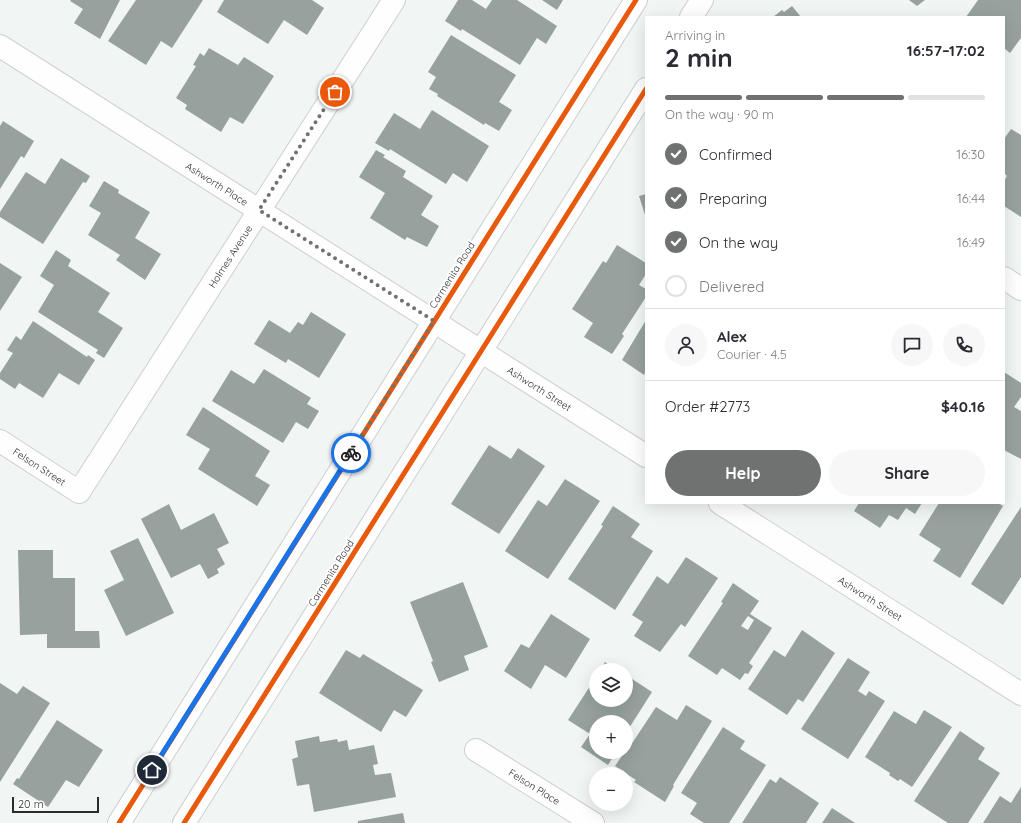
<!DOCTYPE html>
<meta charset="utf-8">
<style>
:root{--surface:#fff;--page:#f7f7f7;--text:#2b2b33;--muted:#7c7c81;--line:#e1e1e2;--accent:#707271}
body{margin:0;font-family:Quicksand,sans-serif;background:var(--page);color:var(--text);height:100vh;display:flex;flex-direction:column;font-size:15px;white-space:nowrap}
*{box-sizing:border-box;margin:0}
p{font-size:13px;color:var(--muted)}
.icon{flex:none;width:22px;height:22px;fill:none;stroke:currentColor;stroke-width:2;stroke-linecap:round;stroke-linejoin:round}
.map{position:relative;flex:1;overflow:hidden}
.details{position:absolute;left:645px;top:16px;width:360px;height:488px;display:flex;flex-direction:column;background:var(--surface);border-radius:0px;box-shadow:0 4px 16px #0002}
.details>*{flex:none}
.tools{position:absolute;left:589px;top:663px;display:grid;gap:8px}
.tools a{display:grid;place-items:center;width:44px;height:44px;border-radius:50%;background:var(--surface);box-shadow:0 4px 16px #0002;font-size:20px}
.scale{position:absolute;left:12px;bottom:10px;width:87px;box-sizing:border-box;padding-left:4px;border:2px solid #2a2c2b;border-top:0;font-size:11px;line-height:14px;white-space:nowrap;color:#2a2c2b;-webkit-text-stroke:3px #fff;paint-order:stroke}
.pin{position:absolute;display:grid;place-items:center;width:34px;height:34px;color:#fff;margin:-17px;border:2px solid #fff;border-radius:50%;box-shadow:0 1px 4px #0007}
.courier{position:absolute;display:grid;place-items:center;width:40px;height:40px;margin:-20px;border:3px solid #1a73e8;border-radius:50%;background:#fff;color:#222;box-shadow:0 1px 5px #0007}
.head em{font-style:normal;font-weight:700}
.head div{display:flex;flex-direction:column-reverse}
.head{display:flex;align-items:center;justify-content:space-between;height:68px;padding:0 20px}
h1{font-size:26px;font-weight:700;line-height:30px}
.bar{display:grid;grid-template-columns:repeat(4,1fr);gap:6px 4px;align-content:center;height:48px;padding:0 20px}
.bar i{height:5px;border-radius:3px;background:var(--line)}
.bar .on{background:var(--accent)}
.bar p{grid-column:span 4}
.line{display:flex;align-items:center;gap:10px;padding:0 20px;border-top:1px solid var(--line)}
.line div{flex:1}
.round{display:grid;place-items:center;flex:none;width:42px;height:42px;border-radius:21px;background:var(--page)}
ol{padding:0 20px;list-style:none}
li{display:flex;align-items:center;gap:12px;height:44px}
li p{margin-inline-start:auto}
li .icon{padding:4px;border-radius:50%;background:var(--accent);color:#fff;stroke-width:4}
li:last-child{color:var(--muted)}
li i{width:22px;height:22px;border:2px solid var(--line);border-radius:50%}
.primary-button{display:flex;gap:8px;margin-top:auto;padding:8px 20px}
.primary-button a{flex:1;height:46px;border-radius:24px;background:var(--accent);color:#fff;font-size:16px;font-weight:700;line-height:46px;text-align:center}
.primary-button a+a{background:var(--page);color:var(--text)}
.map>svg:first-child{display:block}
.building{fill:#97a29e;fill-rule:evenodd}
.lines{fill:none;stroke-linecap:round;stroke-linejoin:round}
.street-casing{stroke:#cdd0ce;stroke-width:24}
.secondary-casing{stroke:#cdd0ce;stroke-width:24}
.street{stroke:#fdfefd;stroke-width:22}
.secondary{stroke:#fdfefd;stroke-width:22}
.cycleway-casing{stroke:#fff;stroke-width:8}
.cycleway{stroke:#e8590c;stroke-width:5}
.done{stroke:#707271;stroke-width:4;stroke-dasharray:0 7.2}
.route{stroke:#1a73e8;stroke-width:5}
.labels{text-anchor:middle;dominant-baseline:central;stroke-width:4;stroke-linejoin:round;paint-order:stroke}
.street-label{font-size:10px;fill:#2a2c2b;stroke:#fff}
</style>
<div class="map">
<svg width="1021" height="823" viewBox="0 0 1021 823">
<rect width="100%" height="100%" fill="#f1f5f3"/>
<path class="building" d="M 71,0 L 120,0 L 100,39 L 74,23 L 83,9 L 70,1 Z
M 136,0 L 203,0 L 172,48 L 161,41 L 146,65 L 108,41 Z
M 224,0 L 312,0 L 324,8 L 307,35 L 284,20 L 268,44 L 217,12 Z
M 458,0 L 472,0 L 486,9 L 492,0 L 517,0 L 557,26 L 546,44 L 537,38 L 520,65 L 462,29 L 461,31 L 445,21 Z
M 542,0 L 563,0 L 557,10 Z
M 909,0 L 925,0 L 917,6 Z
M 978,0 L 1021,0 L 1021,38 L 1010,53 L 1004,48 L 1004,17 L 966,17 Z
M 792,6 L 801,17 L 773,17 L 782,10 L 784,12 Z
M 451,35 L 516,75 L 499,102 L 512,110 L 499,131 L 485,123 L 484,125 L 437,96 L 438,94 L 429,89 L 436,77 L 428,72 Z
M 209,48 L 238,65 L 244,57 L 274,76 L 243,124 L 230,117 L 221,132 L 185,109 L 187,105 L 176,98 L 196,66 L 193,65 L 200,53 L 204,56 Z
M 432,110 L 489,146 L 467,182 L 453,173 L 446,184 L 390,149 L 389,151 L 375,143 L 394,113 L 420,129 Z
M 3,121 L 34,141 L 24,158 L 21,156 L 0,189 L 0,126 Z
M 1011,129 L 1021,135 L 1021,217 L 1004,206 L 1004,181 L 1007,176 L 1004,173 L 1004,139 Z
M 376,150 L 385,155 L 383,157 L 406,171 L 403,177 L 433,196 L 421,215 L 439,226 L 427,247 L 407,237 L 405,240 L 370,218 L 385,193 L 359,177 Z
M 61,158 L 90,176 L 86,183 L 83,182 L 43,244 L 0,217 L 0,212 L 26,172 L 45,184 Z
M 104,181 L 119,190 L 118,193 L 150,212 L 135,238 L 161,254 L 145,280 L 116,260 L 120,255 L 88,235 L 101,213 L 89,206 Z
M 646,194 L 646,218 L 639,196 Z
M 617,245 L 646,263 L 646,274 L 639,285 L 646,289 L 646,297 L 622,334 L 624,336 L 612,354 L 584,337 L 593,323 L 572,309 L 603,261 L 606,263 Z
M 56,250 L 71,260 L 68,266 L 110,293 L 98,312 L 123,328 L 104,358 L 96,353 L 98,350 L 38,312 L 54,285 L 40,276 Z
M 0,263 L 22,277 L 0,311 Z
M 311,312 L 346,334 L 319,378 L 288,359 L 286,363 L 254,344 L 269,320 L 290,333 L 298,322 L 303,325 Z
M 646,320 L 646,371 L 644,375 L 622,360 Z
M 33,321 L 87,357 L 88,355 L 95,360 L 79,385 L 59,373 L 43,398 L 19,383 L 15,389 L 0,379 L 0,373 L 13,353 L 7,350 L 16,336 L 21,340 Z
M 264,369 L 311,398 L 307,404 L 319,411 L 308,429 L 296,422 L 283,443 L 212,401 L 231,370 L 254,384 Z
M 1004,372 L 1021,383 L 1021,397 L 1014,407 L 1021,411 L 1021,459 L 1004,450 Z
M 203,407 L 270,451 L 255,476 L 270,485 L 257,506 L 198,469 L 210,449 L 186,435 Z
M 489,445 L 511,459 L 518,448 L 545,466 L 499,534 L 451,504 Z
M 565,479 L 600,501 L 548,579 L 505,551 L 538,500 L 547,506 Z
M 859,503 L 922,503 L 915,514 L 906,508 L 898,520 L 889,515 L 880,528 L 854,511 Z
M 939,503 L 998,503 L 1003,506 L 960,578 L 933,561 L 941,549 L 919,535 Z
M 169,504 L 181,530 L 214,513 L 229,543 L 217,549 L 225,564 L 217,569 L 219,573 L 208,579 L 200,564 L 171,578 L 141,519 Z
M 613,506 L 640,524 L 631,537 L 653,551 L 615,610 L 568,579 L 603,526 L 601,525 Z
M 1021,507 L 1021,577 L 1003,605 L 971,584 Z
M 138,538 L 174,613 L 126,636 L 104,590 L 124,580 L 110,551 Z
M 18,550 L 53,550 L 53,578 L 75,578 L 75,631 L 99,631 L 100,648 L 47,648 L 47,634 L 20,635 Z
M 686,557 L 718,578 L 685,627 L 681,624 L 660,652 L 634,636 L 643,622 L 632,615 L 657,576 L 668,584 Z
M 463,582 L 488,647 L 464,656 L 469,670 L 439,682 L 431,662 L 433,661 L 410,602 Z
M 733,583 L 759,601 L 750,614 L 772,628 L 749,663 L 753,666 L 748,674 L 745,673 L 740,680 L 722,668 L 717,675 L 688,656 L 723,603 L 721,602 ZM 748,616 L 754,620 L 748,630 L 741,626 Z
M 551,614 L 590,639 L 566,678 L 545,665 L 531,689 L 504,671 L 521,644 L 529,648 Z
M 802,630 L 835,653 L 803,702 L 798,699 L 787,715 L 748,689 L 774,650 L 785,657 Z
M 346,650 L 360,658 L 363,654 L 423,690 L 406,717 L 394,710 L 381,732 L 319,693 Z
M 848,658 L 870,672 L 858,691 L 866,696 L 869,691 L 885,701 L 848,759 L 801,729 Z
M 605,662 L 617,670 L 600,670 Z
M 626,675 L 652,692 L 626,733 L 626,722 L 596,722 L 596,752 L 616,752 L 608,765 L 581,747 L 590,734 L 568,720 L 596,677 L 596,700 L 626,700 Z
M 0,683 L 17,694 L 23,686 L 50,703 L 0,782 Z
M 686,705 L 712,721 L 673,785 L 674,786 L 665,802 L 634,782 L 636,780 L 615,766 L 628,747 L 629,748 L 656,707 L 677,720 Z
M 924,710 L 952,727 L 912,787 L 900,779 L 898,781 L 889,775 L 890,773 L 865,757 L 894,711 L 916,724 Z
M 57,720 L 103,750 L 79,787 L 66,780 L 48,807 L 13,784 L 17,778 L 19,779 Z
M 723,727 L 745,741 L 740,749 L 766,765 L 729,823 L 704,823 L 690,814 L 697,803 L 681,793 Z
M 960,731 L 985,748 L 978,759 L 1000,773 L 968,823 L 948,823 L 914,801 Z
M 319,736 L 320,742 L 337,739 L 338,742 L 347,740 L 349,750 L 374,745 L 378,764 L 373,765 L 375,775 L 391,773 L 396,797 L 314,812 L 309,784 L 297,786 L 292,759 L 298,757 L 295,741 Z
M 780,777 L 819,803 L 806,823 L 742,823 L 770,779 L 776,783 Z
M 1021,787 L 1021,823 L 983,823 L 1000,796 L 1011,803 Z
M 832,808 L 855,823 L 822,823 Z
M 403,813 L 405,823 L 358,823 L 358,821 Z"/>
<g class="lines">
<g class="street-casing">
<g id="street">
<path id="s1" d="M 0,46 L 646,456"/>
<path d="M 1004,278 L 1021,289"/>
<path id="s2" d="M 0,441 L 79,492 L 394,0"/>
<path id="s3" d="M 720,503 L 1021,694"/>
<path id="s4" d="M 476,750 L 593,823"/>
</g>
</g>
<g class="secondary-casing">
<path id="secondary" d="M 691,17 L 702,0
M 119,823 L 636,0
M 184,823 L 646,89"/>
</g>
<use href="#street" class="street"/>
<use href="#secondary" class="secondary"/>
<g class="cycleway-casing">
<path id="cycleway" d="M 119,823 L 636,0
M 184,823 L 646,89"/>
</g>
<use href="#cycleway" class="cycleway"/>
</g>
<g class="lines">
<path class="done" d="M 335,92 L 259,210 L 434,321 L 351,453"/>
<path class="route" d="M 152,770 L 351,453"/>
</g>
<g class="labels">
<g class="street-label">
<text stroke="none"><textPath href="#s1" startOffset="257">Ashworth Place</textPath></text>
<text stroke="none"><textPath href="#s2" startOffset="374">Holmes Avenue</textPath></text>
<text transform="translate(452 275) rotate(-58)">Carmenita Road</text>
<text stroke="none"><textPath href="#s1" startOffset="639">Ashworth Street</textPath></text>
<text stroke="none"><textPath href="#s2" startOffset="47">Felson Street</textPath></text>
<text transform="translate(331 573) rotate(-58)">Carmenita Road</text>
<text stroke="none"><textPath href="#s3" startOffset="178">Ashworth Street</textPath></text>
<text stroke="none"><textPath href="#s4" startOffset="69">Felson Place</textPath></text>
</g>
</g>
</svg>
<div class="tools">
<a><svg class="icon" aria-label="layers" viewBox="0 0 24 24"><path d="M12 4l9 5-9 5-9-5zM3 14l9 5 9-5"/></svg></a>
<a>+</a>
<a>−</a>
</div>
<div class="scale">20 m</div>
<div class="pin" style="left:335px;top:92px;background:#ea580c"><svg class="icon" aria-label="bag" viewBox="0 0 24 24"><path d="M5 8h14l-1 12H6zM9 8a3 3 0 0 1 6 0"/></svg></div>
<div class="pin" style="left:152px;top:770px;background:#1f2937"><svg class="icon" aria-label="home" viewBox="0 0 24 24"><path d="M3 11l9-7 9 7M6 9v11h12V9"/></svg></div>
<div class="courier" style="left:351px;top:453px"><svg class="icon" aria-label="bike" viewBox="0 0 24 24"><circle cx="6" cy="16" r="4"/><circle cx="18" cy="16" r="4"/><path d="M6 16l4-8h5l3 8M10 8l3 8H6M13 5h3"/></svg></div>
<section class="details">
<div class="head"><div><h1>2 min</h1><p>Arriving in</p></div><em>16:57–17:02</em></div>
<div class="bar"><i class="on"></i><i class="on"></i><i class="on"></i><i></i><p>On the way · 90 m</p></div>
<ol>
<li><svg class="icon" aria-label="check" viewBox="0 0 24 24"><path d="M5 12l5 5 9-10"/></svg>Confirmed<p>16:30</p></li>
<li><svg class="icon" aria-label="check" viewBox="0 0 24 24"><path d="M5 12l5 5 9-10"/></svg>Preparing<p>16:44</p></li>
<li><svg class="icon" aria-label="check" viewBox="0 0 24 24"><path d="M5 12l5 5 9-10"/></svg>On the way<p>16:49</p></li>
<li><i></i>Delivered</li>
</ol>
<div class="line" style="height:72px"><a class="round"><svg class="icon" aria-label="person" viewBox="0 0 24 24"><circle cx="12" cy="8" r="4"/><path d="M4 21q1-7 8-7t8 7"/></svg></a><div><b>Alex</b><p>Courier · 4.5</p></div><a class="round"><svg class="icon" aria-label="chat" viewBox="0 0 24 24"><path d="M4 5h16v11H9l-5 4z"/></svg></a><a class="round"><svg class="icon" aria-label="phone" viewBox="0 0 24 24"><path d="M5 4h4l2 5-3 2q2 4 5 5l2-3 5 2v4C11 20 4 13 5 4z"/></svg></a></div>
<div class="line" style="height:52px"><div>Order #2773</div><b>$40.16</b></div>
<div class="primary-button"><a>Help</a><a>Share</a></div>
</section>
</div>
